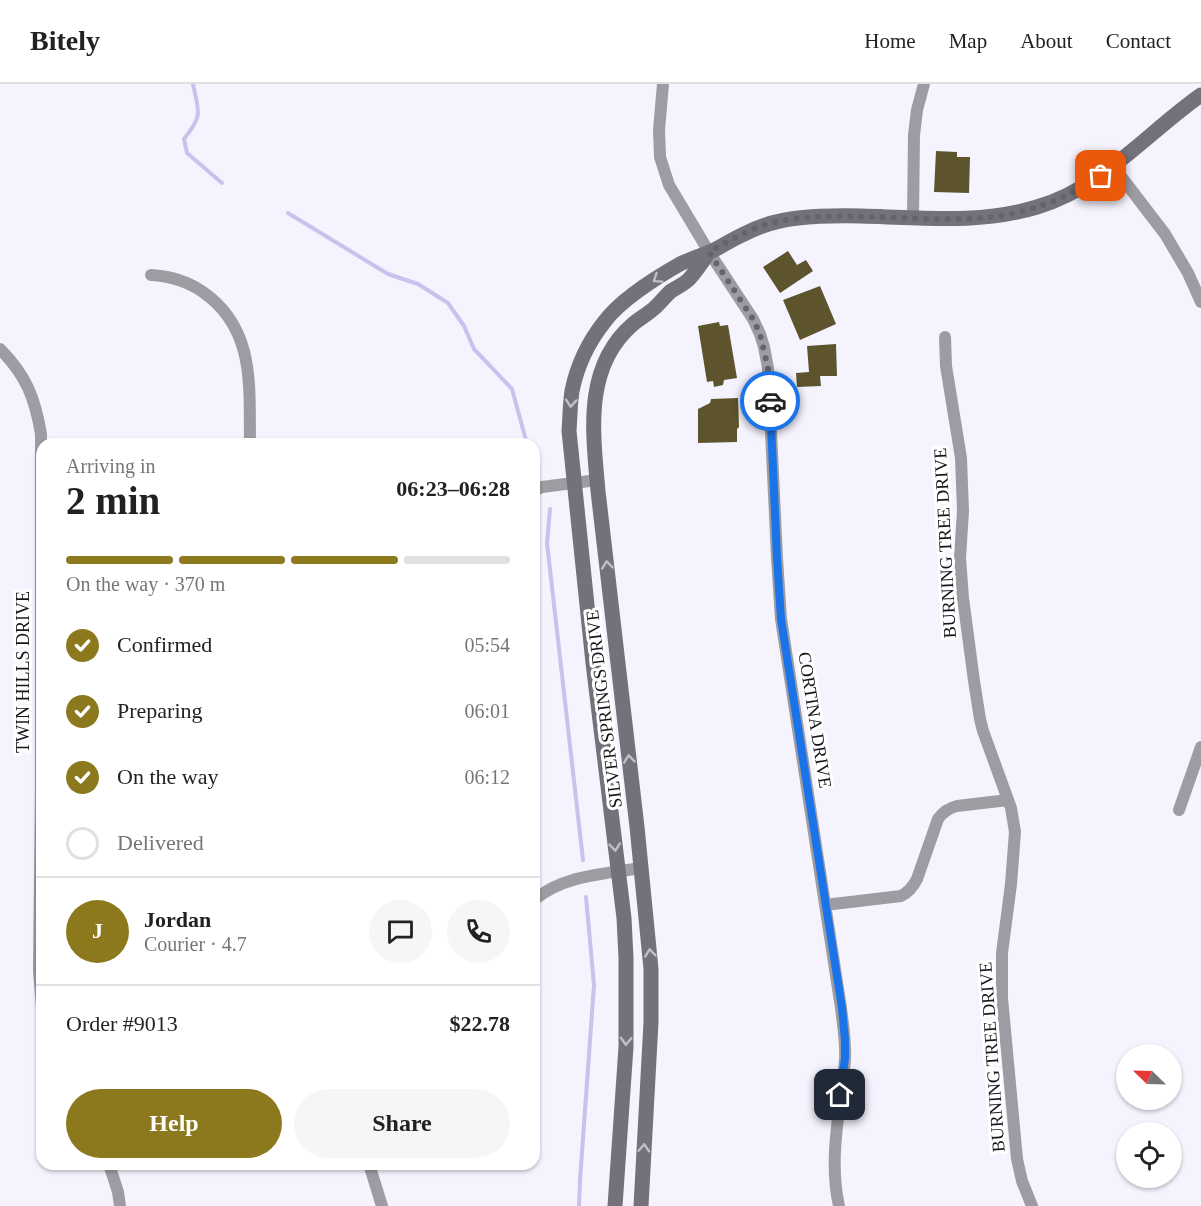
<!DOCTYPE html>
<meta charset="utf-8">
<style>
:root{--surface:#fff;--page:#f6f6f6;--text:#222;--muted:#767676;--line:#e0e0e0;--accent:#8c791e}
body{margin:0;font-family:"Times New Roman",serif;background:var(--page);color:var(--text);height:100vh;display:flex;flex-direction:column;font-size:22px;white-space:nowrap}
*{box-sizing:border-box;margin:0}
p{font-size:20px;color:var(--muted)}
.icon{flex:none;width:33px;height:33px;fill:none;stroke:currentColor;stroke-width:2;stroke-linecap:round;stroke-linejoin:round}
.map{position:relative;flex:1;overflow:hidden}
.sheet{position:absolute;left:36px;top:354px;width:504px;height:732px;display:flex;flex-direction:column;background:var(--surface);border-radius:18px;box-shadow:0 2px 4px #0004}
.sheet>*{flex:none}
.needle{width:39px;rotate:293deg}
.controls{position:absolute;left:1116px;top:960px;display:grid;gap:12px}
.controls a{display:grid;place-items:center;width:66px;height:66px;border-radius:50%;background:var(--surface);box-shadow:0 2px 4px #0004;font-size:30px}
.pin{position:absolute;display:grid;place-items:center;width:51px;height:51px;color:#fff;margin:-26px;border-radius:12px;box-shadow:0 3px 9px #0006}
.courier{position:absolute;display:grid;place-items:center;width:60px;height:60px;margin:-30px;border:4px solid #1a73e8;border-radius:50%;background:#fff;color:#222;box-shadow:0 2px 8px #0007}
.head em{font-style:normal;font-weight:800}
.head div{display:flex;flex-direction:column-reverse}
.head{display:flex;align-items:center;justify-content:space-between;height:102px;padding:0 30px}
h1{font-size:39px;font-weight:800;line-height:45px}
.bar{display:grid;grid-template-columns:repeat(4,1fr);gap:9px 6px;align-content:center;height:72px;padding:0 30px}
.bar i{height:8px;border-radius:4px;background:var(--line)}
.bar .on{background:var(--accent)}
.bar p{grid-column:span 4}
.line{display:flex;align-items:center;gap:15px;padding:0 30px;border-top:2px solid var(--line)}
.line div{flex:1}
.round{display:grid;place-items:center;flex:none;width:63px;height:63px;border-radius:32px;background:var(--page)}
ol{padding:0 30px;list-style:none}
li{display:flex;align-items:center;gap:18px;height:66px}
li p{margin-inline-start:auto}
li .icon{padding:6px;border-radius:50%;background:var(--accent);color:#fff;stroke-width:4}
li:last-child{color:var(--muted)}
li i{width:33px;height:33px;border:3px solid var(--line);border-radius:50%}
.action{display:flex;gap:12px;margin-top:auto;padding:12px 30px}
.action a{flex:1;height:69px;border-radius:36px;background:var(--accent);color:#fff;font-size:24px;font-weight:800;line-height:69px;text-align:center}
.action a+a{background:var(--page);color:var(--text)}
header{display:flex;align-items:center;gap:36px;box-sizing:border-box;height:84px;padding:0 30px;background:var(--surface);border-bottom:2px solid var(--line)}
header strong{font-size:28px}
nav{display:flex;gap:33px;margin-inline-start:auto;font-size:21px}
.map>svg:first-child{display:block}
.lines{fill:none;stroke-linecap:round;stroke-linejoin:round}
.stream{stroke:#c8c2ec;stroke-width:4}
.building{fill:#5d542d}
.street{stroke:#9d9ca3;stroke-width:12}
.secondary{stroke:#73727b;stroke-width:15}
.oneway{stroke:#c0c0c4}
.done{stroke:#65646a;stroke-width:6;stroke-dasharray:0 10.8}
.route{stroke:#1a73e8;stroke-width:8}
.labels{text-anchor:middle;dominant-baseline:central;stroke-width:6;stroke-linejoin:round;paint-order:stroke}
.street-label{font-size:18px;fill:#17161b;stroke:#fff}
</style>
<header>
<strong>Bitely</strong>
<nav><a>Home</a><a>Map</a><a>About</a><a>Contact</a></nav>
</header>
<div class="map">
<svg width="1201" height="1122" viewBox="0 0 1201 1122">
<rect width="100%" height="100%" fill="#f5f4fe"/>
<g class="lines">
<path class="stream" d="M 193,0 C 199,29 203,31 184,55 L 187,69 L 222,99
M 288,129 L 388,190 L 418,200 L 448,219 L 464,242 L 474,265 L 512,305 L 527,360
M 534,381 L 535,385
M 550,425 L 547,459 L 583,776
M 579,1122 L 580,1096 L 594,901 L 586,813"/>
</g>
<path class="building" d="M 936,67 L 957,68 L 957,73 L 970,73 L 969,109 L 934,108 Z
M 788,167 L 797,181 L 806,176 L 813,187 L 780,209 L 763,183 Z
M 820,202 L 836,240 L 800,256 L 783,216 Z
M 719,238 L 720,242 L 728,241 L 737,294 L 724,296 L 723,301 L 714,303 L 713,297 L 707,298 L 698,242 Z
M 836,260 L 837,292 L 820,292 L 821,302 L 797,303 L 796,289 L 809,288 L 807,262 Z
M 738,314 L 739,343 L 737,345 L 737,358 L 698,359 L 698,325 L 710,319 L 711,315 Z"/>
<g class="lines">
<path class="street" d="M 663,0 L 659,46 L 660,73 L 669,101 L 709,168 L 753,235 L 760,250 L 764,263 L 768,284 L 777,474 L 781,535 L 841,924 C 843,941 846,958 845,975 C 841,1024 828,1073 839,1122
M 1113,82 L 1165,150 L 1188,189 L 1201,218
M 913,134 L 914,51 L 917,26 L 924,0
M 151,191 C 170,192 187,197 203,208 C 256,245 249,303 250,360
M 945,253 L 946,282 L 961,374 L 963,427 L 960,474 L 963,514 L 974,597 L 980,635 L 983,647 L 1011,724 L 1015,748 L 1011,800 L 1002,869 L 1002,914 L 1017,1075 L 1022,1097 L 1032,1122
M 0,265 C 26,291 35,314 41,350 L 41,711 L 39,886 L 42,924
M 534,407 L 542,403 L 597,396
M 1179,726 L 1201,663
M 534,816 C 564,791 604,790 641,784
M 825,821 L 901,812 C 909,808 913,803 917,795 L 938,735 C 943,728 948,724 957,722 L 1008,716
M 109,1080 L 118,1108 L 120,1122
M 369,1080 L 382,1122"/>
<path class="secondary" d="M 615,1122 L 626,963 L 626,874 L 624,834 L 593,579 L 569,347 C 570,334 570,320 572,307 C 577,282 589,257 605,237 C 621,216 657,193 680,180 C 690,175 700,172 710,168 C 721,163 731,156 742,151 C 759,142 779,136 798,134 C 878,125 959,147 1037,123 C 1102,104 1147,49 1201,11
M 641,1122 L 651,938 L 651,885 L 637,743 L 598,407 C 593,349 583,283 633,240 C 639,235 646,231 652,226 C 659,221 664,213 671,207 C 677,203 685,200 690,194 C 697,186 703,177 709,168"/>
</g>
<defs><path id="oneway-chevron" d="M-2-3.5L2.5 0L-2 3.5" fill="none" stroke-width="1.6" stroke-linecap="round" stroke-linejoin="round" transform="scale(1.5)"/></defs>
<g class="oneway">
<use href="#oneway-chevron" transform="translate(657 195) rotate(146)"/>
<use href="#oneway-chevron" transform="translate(571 319) rotate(94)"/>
<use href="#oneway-chevron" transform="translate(607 481) rotate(-96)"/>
<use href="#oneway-chevron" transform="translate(629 675) rotate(-96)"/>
<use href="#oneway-chevron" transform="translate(615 763) rotate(84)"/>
<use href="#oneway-chevron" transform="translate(650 869) rotate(-96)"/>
<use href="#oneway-chevron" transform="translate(626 957) rotate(92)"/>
<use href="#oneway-chevron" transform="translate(644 1064) rotate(-87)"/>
</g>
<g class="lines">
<path class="done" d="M 770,317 L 768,284 L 760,250 L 753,235 L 709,168 C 729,157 749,145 771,139 C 804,131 838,132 872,133 C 927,134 987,141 1040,122 C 1062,115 1082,103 1101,92"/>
<path class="route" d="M 770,317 L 777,474 L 781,535 L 842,924 L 845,956 L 845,974 L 840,1011"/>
</g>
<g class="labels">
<g class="street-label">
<text transform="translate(945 459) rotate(-93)">BURNING TREE DRIVE</text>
<text transform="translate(23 588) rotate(-90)">TWIN HILLS DRIVE</text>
<text transform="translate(604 625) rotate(-97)">SILVER SPRINGS DRIVE</text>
<text transform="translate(815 636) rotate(81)">CORTINA DRIVE</text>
<text transform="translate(992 973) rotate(-94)">BURNING TREE DRIVE</text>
</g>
</g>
</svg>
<div class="controls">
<a><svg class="needle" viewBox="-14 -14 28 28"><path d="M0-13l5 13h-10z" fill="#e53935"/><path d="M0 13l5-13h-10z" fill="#767676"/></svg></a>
<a><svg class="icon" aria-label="locate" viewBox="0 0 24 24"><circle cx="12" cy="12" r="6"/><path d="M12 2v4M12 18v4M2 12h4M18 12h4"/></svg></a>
</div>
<div class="pin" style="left:1101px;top:92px;background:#ea580c"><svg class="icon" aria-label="bag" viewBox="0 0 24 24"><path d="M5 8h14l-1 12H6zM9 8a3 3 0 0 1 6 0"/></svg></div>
<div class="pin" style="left:840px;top:1011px;background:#1f2937"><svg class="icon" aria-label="home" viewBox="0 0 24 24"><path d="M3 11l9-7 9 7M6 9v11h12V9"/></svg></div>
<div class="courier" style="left:770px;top:317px"><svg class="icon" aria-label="car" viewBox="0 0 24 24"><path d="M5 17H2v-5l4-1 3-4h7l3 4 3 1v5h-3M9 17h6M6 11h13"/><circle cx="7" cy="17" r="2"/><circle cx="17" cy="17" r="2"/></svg></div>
<section class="sheet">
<div class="head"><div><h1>2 min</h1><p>Arriving in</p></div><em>06:23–06:28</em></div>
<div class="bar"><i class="on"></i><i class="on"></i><i class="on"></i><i></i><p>On the way · 370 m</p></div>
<ol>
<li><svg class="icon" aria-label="check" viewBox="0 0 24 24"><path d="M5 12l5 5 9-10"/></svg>Confirmed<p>05:54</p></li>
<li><svg class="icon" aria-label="check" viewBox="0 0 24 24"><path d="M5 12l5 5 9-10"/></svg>Preparing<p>06:01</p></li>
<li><svg class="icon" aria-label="check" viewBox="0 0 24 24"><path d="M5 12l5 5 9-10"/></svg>On the way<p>06:12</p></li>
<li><i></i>Delivered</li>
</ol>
<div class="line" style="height:108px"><b class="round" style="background:var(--accent);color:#fff">J</b><div><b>Jordan</b><p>Courier · 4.7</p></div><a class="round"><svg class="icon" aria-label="chat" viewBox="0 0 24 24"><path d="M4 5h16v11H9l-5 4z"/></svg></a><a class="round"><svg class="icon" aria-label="phone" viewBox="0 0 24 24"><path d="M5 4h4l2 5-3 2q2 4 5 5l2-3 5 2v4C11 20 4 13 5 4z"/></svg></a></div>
<div class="line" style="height:78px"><div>Order #9013</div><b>$22.78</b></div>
<div class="action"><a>Help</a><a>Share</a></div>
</section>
</div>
